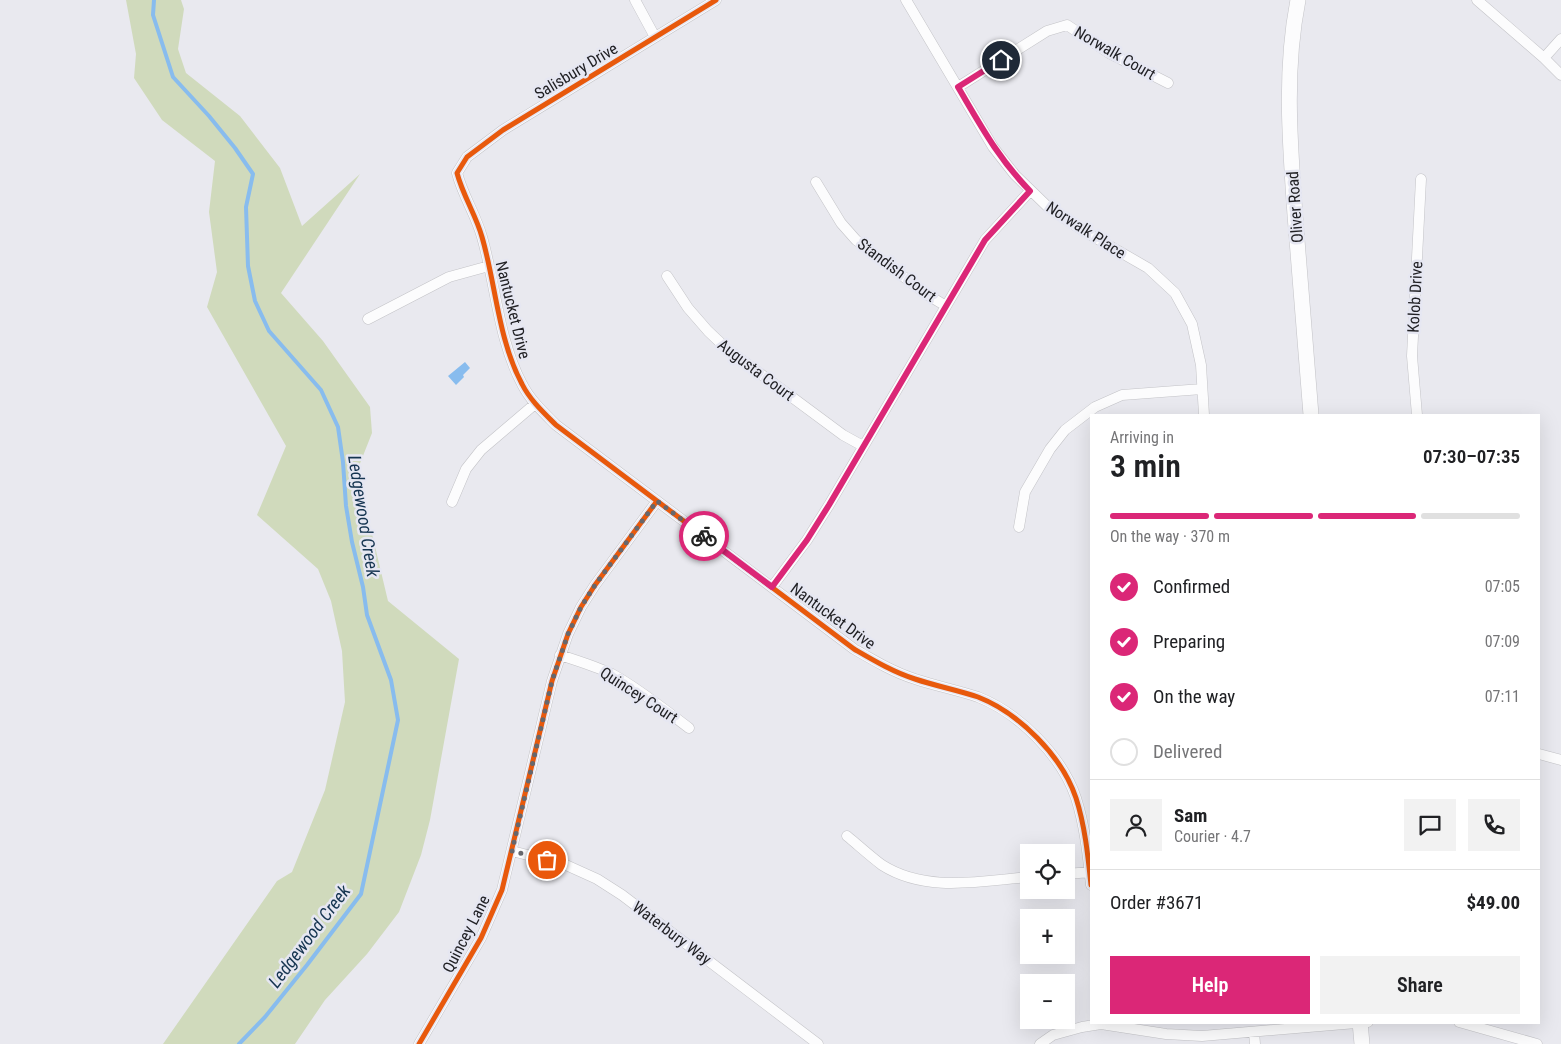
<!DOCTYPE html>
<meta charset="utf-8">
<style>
:root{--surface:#fff;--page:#f2f2f2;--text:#202124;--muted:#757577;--line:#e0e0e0;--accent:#db2777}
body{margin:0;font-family:"Roboto Condensed",sans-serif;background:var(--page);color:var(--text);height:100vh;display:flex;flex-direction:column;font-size:19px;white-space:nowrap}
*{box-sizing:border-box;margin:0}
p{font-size:16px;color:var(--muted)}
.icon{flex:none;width:28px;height:28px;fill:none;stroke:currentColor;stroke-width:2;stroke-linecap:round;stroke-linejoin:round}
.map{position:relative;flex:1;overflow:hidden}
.side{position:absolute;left:1090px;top:414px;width:450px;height:610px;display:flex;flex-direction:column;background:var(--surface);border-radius:0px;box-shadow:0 5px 20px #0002}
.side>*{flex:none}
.fabs{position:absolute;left:1020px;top:844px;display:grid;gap:10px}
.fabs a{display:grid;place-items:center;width:55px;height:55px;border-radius:0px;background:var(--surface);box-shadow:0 5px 20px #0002;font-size:25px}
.pin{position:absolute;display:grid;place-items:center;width:42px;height:42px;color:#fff;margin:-21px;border:2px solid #fff;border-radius:50%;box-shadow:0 1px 5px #0007}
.courier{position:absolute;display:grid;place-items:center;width:50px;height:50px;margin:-25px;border:4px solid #db2777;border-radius:50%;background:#fff;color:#222;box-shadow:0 1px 6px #0007}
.summary em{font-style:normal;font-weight:600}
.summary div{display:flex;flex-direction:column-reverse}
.summary{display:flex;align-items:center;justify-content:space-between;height:85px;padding:0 20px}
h1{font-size:32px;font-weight:600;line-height:38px}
.bar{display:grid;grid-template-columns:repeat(4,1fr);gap:8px 5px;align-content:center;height:60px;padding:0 20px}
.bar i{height:6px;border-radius:4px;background:var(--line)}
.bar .active{background:var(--accent)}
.bar p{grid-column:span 4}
.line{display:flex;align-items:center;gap:12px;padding:0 20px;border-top:1px solid var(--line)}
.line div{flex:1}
.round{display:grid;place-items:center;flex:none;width:52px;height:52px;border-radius:0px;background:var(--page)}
ol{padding:0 20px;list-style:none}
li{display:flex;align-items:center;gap:15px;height:55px}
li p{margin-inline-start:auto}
li .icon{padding:5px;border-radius:50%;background:var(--accent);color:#fff;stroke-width:4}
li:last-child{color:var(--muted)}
li i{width:28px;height:28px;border:2px solid var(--line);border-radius:50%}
.cta{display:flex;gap:10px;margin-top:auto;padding:10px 20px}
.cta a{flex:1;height:58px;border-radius:0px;background:var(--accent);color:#fff;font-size:20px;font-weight:600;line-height:58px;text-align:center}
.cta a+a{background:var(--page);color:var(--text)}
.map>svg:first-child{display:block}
.green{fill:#d0dabc}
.water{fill:#88bcee}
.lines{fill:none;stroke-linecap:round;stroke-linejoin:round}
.stream{stroke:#88bcee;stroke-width:4}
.street-casing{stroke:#c3c3c7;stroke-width:11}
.secondary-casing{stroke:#c3c3c7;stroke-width:16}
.street{stroke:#fcfcfd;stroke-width:10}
.secondary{stroke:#fcfcfd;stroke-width:15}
.cycleway-casing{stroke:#e6e7f2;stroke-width:8}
.cycleway{stroke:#e8590c;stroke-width:5}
.done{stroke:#67676c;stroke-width:5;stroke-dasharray:0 9}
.route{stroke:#db2777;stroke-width:6}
.labels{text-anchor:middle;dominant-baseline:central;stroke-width:5;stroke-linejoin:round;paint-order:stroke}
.street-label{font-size:16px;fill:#212125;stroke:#e6e7f2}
.water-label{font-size:18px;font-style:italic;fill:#153450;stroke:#e6e7f2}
</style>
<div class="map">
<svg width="1561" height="1044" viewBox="0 0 1561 1044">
<rect width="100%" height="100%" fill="#e9e9ef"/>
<path class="green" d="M 126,0 L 181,0 L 184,9 L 178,49 L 186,73 L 240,116 L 280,168 L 302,226 L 360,174 L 281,293 L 323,341 L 370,407 L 372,433 L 357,471 L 388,601 L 459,659 L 430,820 L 421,855 L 399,912 L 367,954 L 325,1000 L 295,1044 L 163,1044 L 277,881 L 292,872 L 325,790 L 345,702 L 342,651 L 331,601 L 318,569 L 257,515 L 286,446 L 207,307 L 217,272 L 209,212 L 215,161 L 162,120 L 134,78 L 136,54 Z"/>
<path class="water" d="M 465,362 L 470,368 L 463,375 L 464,377 L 456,385 L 448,376 Z"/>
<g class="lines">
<path class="stream" d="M 154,0 L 153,15 L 173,77 L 209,116 L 235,148 L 253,174 L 246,207 L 248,266 L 255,301 L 269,331 L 321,390 L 338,427 L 343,462 L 346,506 L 352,542 L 363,587 L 367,615 L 391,680 L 398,720 L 361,894 L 307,965 L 265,1017 L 239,1044"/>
<g class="street-casing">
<path id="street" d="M 635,0 L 655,37
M 716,0 L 503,130 L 467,157 L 457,173 C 463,196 476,215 482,237 C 496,285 498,339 522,384 C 530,400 543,412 556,425 L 854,649 C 873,660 893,672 915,679 C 936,686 957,690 978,697 C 1019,713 1062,756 1076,798 C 1085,826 1088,856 1091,885
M 906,0 L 993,147 L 1015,175 L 1048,207 L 1082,230 L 1148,268 L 1175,293 L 1192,324 L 1201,365 L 1204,415
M 1477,0 L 1544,58 L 1561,75
M 1544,58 L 1561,39
M 958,87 L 1047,31 L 1067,25 L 1109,53 L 1168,83
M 816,182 L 841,223 L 856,240 L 926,294 L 946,306
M 667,276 L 688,308 L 708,331 L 727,349 L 843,435 L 863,446
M 368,319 L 449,277 L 489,266
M 1417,415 L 1412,356 L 1421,179
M 452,502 L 466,469 L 481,450 L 535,404
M 1019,527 L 1025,492 L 1050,449 L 1065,430 L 1095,407 L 1122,395 L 1202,389
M 772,587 L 807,540 L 829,505 L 985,240 L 1030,191
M 560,655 C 578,661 595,666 612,674 C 638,688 665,710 689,728
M 1539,754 L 1561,760
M 847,836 C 858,845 870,856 882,865 C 926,893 980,881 1029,877
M 512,851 L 566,865 L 597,879 L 622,895 L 818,1044
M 1066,874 L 1091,872
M 1459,1022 L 1537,1044
M 1254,1032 L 1255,1044
M 419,1044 L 481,938 L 502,890 L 552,681 L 568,634 L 581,607 L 595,585 L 657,501
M 1040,1044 L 1053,1035 L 1082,1027 L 1101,1024 L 1166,1034 L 1202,1036 L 1368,1022"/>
</g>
<g class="secondary-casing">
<path id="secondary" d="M 1298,0 C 1284,71 1290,143 1295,215 C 1300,282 1306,348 1311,415
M 1360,1022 L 1362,1044"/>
</g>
<use href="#street" class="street"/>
<use href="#secondary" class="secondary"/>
<g class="cycleway-casing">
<path id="cycleway" d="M 716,0 L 503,130 L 467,157 L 457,173 C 463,196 476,215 482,237 C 496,285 498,339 522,384 C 530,400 543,412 556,425 L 854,649 C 873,660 893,672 915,679 C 936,686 957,690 978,697 C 1019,713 1062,756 1076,798 C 1085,826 1088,856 1091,885
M 419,1044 L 481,938 L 502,890 L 552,681 L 568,634 L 581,607 L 595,585 L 657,501"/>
</g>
<use href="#cycleway" class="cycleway"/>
</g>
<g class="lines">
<path class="done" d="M 547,860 L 512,851 L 552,681 L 568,634 L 581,607 L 595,585 L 657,501 L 704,536"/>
<path class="route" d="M 704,536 L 772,587 L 807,540 L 829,505 L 985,240 L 1030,191 C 998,158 981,126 958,87 L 1001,60"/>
</g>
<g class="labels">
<g class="street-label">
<text transform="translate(1115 53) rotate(30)">Norwalk Court</text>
<text transform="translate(576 71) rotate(-31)">Salisbury Drive</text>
<text transform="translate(1295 207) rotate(-94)">Oliver Road</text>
<text transform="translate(1086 230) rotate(33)">Norwalk Place</text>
<text transform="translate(897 270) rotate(37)">Standish Court</text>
<text transform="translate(1415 297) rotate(-87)">Kolob Drive</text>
<text transform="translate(513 310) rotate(76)">Nantucket Drive</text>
<text transform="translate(756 370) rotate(37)">Augusta Court</text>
<text transform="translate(833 616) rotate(36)">Nantucket Drive</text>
<text transform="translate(639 695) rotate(33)">Quincey Court</text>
<text transform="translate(672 933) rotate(37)">Waterbury Way</text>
<text transform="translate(466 934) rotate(-63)">Quincey Lane</text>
</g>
<g class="water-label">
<text transform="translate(364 516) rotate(81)">Ledgewood Creek</text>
<text transform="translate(309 936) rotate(-53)">Ledgewood Creek</text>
</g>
</g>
</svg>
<div class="fabs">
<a><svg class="icon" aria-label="locate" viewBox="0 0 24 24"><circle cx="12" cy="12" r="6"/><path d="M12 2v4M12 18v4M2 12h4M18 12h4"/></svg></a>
<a>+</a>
<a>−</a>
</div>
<div class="pin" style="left:547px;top:860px;background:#ea580c"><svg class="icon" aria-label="bag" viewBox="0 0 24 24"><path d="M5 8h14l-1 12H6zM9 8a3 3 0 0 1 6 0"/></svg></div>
<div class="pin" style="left:1001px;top:60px;background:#1f2937"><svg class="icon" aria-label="home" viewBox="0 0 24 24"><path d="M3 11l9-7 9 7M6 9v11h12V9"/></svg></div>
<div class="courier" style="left:704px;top:536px"><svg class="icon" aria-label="bike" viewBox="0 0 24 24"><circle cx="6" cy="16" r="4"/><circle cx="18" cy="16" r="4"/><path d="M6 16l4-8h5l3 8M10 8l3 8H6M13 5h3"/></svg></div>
<section class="side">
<div class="summary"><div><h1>3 min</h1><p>Arriving in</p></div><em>07:30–07:35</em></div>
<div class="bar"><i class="active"></i><i class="active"></i><i class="active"></i><i></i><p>On the way · 370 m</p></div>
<ol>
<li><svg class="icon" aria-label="check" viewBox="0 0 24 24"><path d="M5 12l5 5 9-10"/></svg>Confirmed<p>07:05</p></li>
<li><svg class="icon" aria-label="check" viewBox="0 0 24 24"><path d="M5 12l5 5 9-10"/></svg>Preparing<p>07:09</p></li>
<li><svg class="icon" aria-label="check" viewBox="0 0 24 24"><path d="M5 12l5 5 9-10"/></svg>On the way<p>07:11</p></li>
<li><i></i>Delivered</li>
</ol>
<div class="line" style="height:90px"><a class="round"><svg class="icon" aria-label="person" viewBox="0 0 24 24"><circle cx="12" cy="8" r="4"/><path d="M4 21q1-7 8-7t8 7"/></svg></a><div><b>Sam</b><p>Courier · 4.7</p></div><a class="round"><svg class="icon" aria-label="chat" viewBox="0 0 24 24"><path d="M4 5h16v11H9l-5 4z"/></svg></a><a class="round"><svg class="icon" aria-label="phone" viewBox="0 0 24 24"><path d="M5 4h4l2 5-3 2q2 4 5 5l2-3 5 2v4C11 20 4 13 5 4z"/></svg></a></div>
<div class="line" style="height:65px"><div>Order #3671</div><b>$49.00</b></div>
<div class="cta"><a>Help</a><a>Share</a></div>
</section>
</div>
